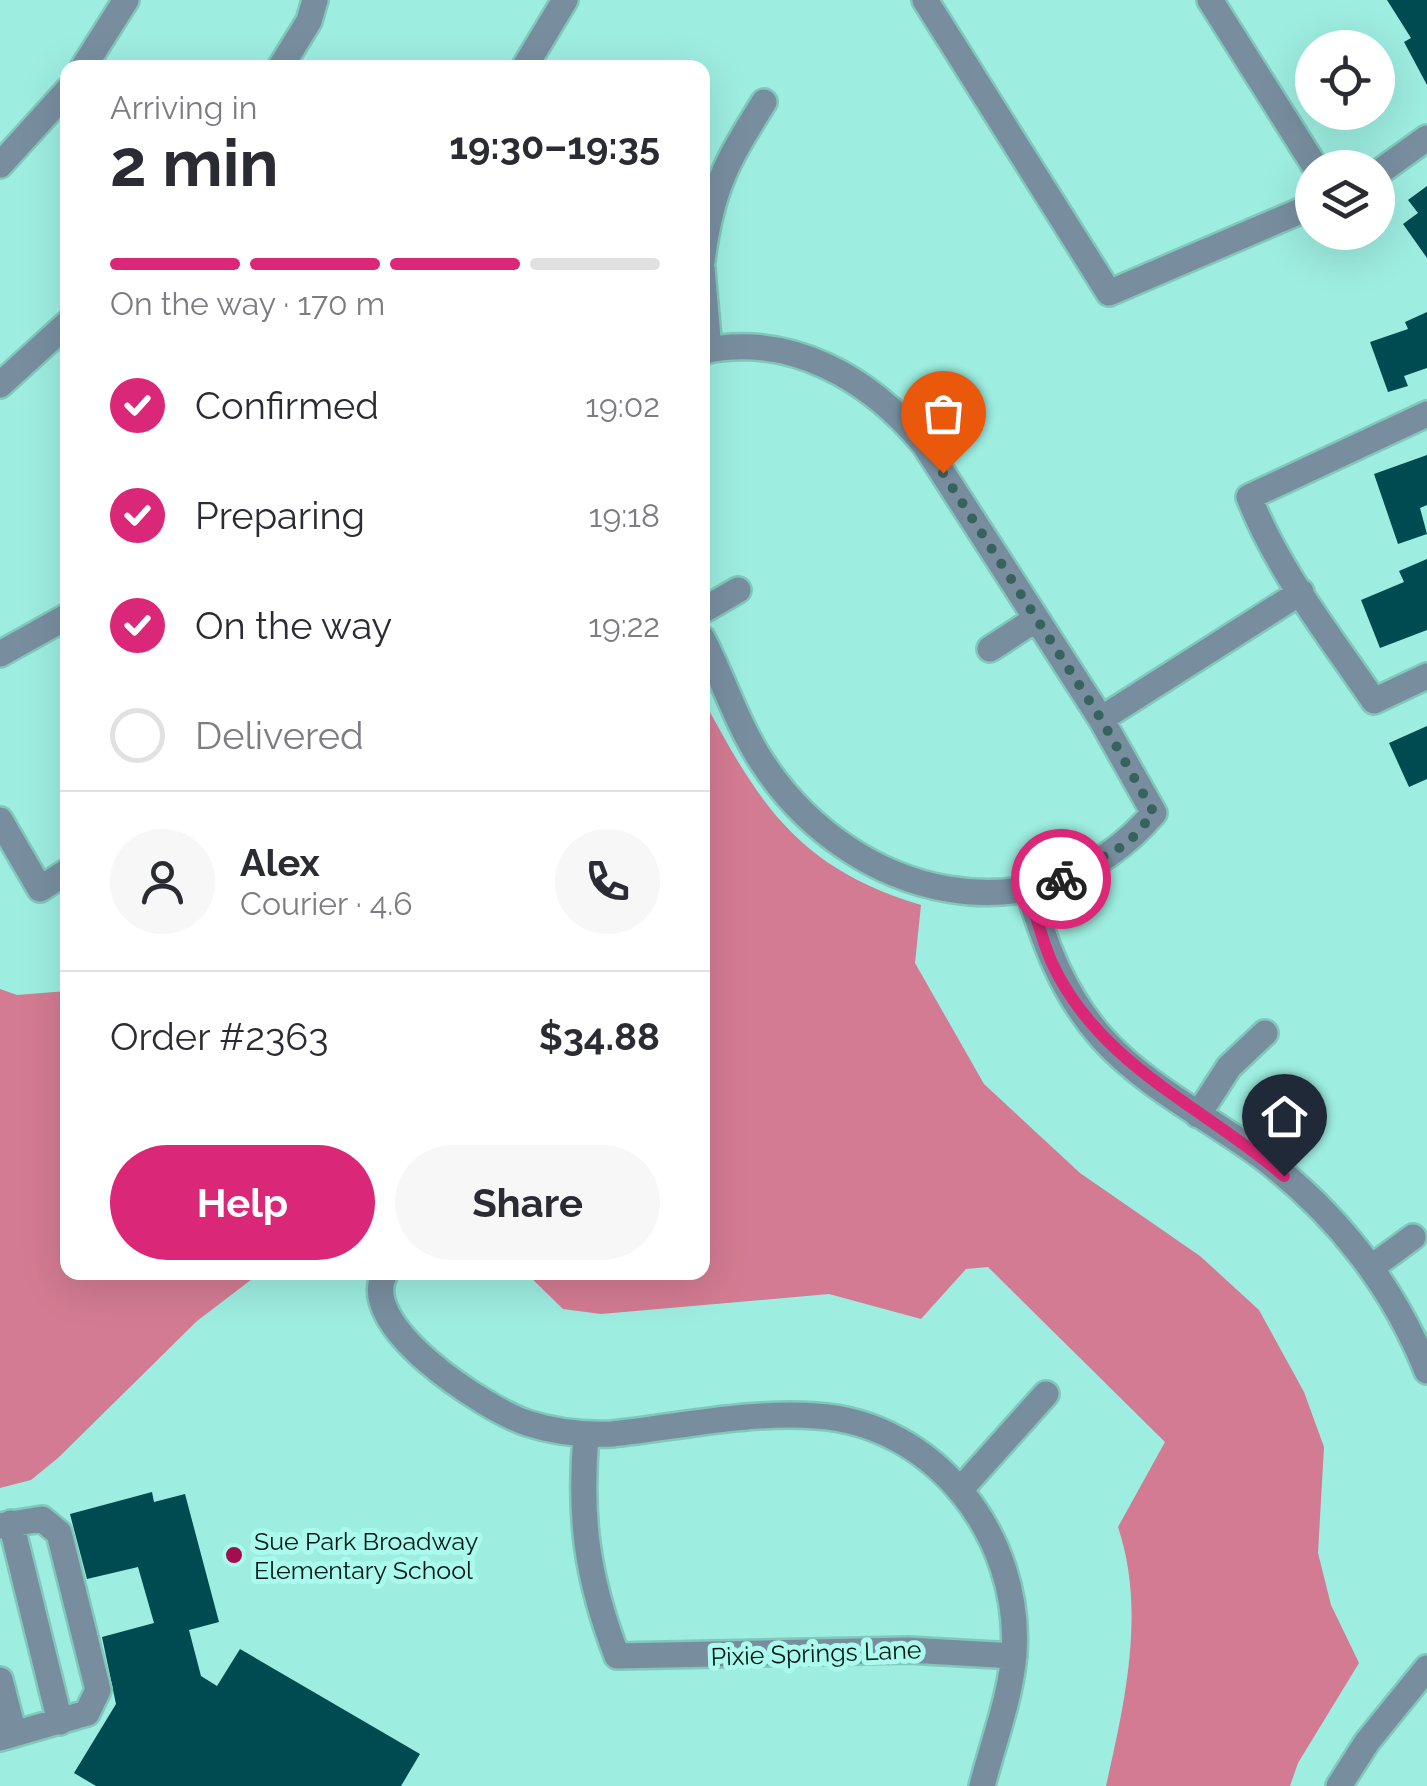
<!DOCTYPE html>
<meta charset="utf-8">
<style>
:root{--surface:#fff;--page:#f7f7f7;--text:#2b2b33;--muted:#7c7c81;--line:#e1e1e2;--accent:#db2777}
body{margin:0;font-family:Raleway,sans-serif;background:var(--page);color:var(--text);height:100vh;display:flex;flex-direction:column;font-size:38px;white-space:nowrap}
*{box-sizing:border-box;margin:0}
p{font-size:32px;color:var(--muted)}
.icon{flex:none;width:55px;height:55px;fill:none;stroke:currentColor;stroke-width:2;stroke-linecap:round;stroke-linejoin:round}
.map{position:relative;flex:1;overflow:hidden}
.side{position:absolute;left:60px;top:60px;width:650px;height:1220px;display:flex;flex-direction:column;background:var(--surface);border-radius:20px;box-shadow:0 10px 40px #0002}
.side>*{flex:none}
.tools{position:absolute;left:1295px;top:30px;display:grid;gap:20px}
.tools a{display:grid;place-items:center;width:100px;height:100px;border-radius:50%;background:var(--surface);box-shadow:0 10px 40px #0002;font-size:50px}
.pin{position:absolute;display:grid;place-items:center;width:85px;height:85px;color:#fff;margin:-102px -42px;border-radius:50% 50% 50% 0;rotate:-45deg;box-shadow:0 0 10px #0007}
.pin .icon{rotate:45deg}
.courier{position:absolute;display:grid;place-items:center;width:100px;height:100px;margin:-50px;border:8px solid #db2777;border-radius:50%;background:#fff;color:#222;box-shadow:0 2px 12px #0007}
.headline em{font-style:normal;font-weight:700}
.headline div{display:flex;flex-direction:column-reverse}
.headline{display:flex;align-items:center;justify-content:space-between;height:170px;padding:0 50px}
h1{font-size:65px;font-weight:700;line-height:75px}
.bar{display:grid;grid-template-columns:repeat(4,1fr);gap:15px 10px;align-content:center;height:120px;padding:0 50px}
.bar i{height:12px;border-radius:8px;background:var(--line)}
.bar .selected{background:var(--accent)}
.bar p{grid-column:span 4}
.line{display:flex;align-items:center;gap:25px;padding:0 50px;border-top:2px solid var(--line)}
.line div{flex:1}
.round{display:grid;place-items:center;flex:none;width:105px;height:105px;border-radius:52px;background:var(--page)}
ol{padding:0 50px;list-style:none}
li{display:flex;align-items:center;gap:30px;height:110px}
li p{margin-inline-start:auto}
li .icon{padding:10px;border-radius:50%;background:var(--accent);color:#fff;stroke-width:4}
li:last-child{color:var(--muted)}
li i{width:55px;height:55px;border:5px solid var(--line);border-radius:50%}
.button{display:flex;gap:20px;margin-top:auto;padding:20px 50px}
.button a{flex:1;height:115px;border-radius:60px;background:var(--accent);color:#fff;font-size:40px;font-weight:700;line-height:115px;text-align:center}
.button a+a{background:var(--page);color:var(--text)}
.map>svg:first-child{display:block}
.forest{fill:#d37b92}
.building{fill:#004b51}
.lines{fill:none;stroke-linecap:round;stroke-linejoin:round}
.minor-casing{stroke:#81c7bc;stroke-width:30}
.minor{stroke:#788e9f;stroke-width:25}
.done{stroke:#38635d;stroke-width:10;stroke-dasharray:0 18}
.route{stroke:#db2777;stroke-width:12}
.poi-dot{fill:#a20e4f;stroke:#aafaed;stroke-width:4}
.labels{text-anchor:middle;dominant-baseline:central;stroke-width:10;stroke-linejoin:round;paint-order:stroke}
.poi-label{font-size:25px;fill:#011916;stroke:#aafaed;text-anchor:start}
.street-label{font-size:25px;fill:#011916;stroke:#aafaed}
</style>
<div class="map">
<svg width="1427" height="1786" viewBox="0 0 1427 1786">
<rect width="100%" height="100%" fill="#9dede0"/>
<path class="forest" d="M 703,699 C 760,806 799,868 921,905 L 915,963 L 984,1084 L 1080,1173 L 1200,1256 L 1259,1310 L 1304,1392 L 1324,1447 L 1318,1553 L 1331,1605 L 1359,1663 L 1298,1763 L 1290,1786 L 1106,1786 C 1125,1702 1146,1610 1118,1527 L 1165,1442 L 988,1267 L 966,1269 L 921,1319 L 829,1294 L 601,1314 L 563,1309 L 526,1273 L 702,1272 Z
M 0,989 L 17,995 L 67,991 L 68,1272 L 260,1273 L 197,1321 L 58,1458 L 31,1480 L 0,1488 Z"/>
<path class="building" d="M 1387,0 L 1427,0 L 1427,85 L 1404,42 L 1411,38 Z
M 1427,186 L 1427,258 L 1403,224 L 1418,213 L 1408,200 Z
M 1427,312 L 1427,368 L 1404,376 L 1408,386 L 1388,392 L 1370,342 L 1408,329 L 1405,322 Z
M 1427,455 L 1427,505 L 1420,508 L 1427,534 L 1398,544 L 1374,474 Z
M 1427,559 L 1427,630 L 1380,648 L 1361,600 L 1404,582 L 1399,571 Z
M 1427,726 L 1427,779 L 1409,787 L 1389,743 Z
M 152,1492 L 154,1502 L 185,1494 L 219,1622 L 189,1630 L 201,1676 L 217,1686 L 240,1649 L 420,1754 L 401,1786 L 96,1786 L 74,1773 L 116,1704 L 102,1637 L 154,1623 L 138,1567 L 87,1579 L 70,1514 Z"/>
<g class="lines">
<g class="minor-casing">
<path id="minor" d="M 925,0 L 1109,293 L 1312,206
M 1210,0 L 1316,168
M 83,68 L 126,0
M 280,68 L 309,21 L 315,0
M 524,68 L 565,0
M 0,165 L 68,90
M 1378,173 L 1427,138
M 702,261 C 711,189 726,163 764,102
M 702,269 L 709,350
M 702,351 C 791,332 870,379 924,444 L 1101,719 L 1154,813 C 1039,947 851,899 762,762 C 737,724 723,678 702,638
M 0,385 L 68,323
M 1427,414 L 1249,497 C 1278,571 1330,636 1374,701 L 1427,676
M 702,611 L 738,590
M 990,649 L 1036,619
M 0,654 L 68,616
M 1101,719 L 1301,592
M 0,820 L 40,889 L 68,871
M 1028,889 C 1045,944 1063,994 1102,1038 C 1146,1087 1208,1117 1261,1156 C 1335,1212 1393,1285 1427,1371
M 1198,1115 L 1229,1067 L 1265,1033
M 1372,1267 L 1413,1237
M 386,1272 C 352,1324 487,1410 527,1423 C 554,1432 583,1435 612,1434 C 678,1427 749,1411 816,1416 C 935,1423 1022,1537 1014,1653 C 1011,1696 993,1743 982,1786
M 586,1435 C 579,1518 587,1578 617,1656 L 908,1650 L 1014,1656
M 961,1489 L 1046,1394
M 11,1523 L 60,1722
M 0,1526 L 42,1519 L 59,1533 L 98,1690 L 87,1713 L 0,1738
M 0,1680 L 14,1734
M 1339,1786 L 1367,1742 L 1427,1668"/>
</g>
<use href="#minor" class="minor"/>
</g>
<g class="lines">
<path class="done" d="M 943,473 L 1101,719 L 1154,813 L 1127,844 L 1061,879"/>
<path class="route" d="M 1061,879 L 1028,889 C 1035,913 1042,940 1052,963 C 1100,1066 1203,1106 1284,1176"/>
</g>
<circle class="poi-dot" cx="234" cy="1555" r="10"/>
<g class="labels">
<g class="poi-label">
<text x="254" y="1541">Sue Park Broadway<tspan x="254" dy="29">Elementary School</tspan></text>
</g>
<g class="street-label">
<text transform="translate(816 1653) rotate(-2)">Pixie Springs Lane</text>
</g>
</g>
</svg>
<div class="tools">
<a><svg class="icon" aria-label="locate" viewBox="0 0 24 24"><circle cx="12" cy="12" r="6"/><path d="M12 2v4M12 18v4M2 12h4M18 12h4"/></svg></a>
<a><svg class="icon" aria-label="layers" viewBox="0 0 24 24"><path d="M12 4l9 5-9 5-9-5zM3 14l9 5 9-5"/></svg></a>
</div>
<div class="pin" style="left:943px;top:473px;background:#ea580c"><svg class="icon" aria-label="bag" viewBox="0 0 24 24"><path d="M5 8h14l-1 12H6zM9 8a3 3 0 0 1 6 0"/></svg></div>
<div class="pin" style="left:1284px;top:1176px;background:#1f2937"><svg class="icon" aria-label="home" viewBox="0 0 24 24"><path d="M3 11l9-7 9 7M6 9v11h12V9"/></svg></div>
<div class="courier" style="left:1061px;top:879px"><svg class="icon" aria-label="bike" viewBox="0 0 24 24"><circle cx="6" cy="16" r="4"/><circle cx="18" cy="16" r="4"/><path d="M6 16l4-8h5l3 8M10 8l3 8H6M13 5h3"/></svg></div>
<section class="side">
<div class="headline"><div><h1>2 min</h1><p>Arriving in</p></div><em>19:30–19:35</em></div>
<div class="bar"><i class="selected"></i><i class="selected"></i><i class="selected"></i><i></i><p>On the way · 170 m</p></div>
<ol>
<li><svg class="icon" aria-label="check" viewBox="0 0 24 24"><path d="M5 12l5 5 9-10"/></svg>Confirmed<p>19:02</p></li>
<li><svg class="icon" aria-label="check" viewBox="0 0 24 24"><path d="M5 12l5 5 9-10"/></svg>Preparing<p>19:18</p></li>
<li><svg class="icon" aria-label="check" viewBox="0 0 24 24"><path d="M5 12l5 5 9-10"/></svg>On the way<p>19:22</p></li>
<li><i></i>Delivered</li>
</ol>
<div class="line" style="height:180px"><a class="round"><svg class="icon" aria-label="person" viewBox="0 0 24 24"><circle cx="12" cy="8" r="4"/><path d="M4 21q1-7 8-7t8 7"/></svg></a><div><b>Alex</b><p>Courier · 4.6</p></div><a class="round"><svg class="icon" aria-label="phone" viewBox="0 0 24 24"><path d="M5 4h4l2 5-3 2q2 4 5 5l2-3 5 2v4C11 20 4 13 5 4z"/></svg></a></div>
<div class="line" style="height:130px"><div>Order #2363</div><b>$34.88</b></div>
<div class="button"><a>Help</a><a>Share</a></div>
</section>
</div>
